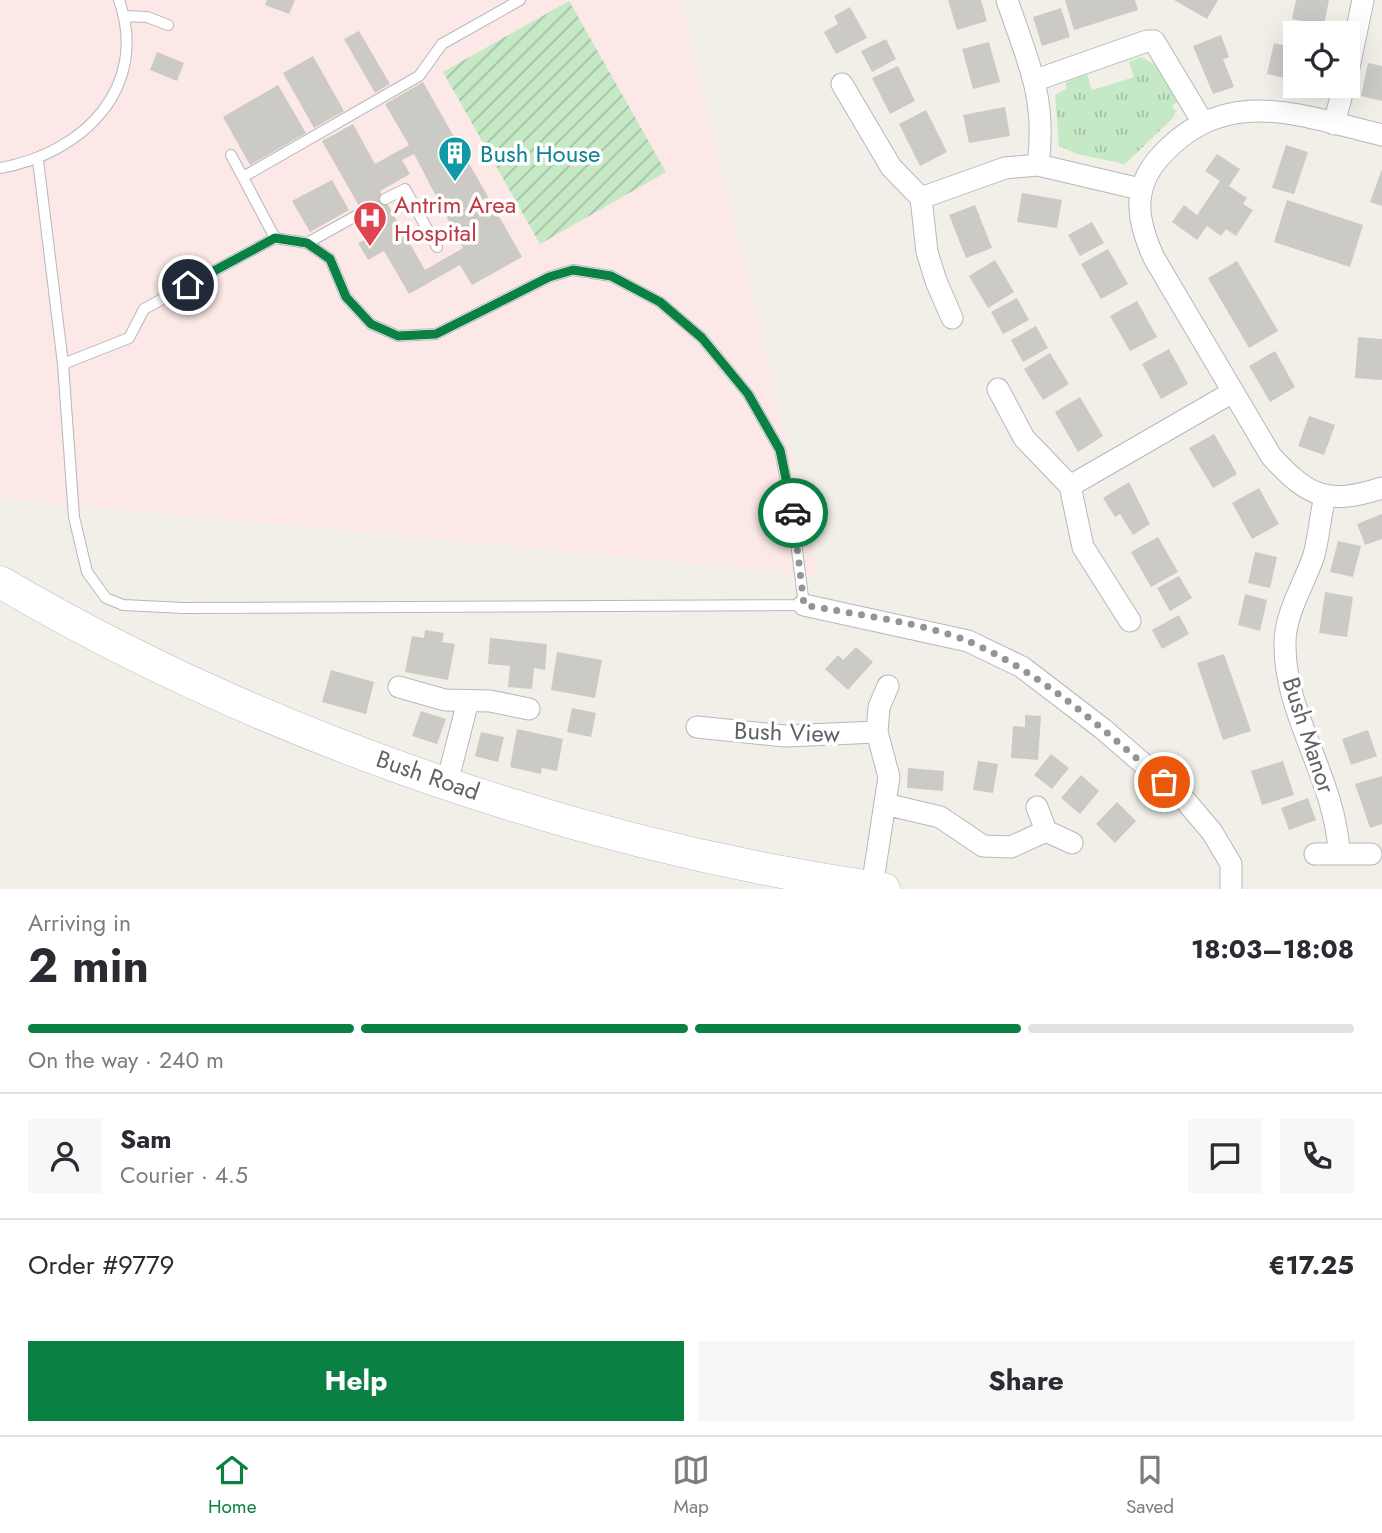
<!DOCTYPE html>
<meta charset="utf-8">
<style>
:root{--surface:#fff;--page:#f7f7f7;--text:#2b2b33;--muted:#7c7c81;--line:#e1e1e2;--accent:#0b8043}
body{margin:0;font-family:Jost,sans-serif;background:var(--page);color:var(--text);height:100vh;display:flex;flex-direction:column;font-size:26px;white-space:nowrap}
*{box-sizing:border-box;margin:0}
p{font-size:23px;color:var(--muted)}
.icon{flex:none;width:38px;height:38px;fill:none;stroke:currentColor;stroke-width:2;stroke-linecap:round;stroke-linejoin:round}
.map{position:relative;height:889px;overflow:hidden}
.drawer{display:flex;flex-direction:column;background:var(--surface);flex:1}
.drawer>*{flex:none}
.tools{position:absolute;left:1283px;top:21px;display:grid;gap:14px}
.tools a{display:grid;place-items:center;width:77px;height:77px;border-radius:0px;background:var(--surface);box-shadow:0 7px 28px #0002;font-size:35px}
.pin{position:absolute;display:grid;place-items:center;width:60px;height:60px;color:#fff;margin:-30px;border:4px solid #fff;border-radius:50%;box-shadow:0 2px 7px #0007}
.courier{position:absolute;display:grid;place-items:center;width:70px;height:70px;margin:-35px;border:5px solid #0b8043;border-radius:50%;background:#fff;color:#222;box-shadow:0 2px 9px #0007}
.headline em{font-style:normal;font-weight:700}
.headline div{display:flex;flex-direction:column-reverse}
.headline{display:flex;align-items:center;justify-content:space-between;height:119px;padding:0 28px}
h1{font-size:46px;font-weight:700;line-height:52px}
.bar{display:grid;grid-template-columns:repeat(4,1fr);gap:10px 7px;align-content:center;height:84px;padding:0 28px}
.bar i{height:9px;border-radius:5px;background:var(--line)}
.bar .current{background:var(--accent)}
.bar p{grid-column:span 4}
.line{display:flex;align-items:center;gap:18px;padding:0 28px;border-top:2px solid var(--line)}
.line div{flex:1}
.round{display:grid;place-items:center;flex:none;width:74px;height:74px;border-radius:0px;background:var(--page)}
.cta{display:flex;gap:14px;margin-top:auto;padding:14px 28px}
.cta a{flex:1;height:80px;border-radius:0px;background:var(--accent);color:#fff;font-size:28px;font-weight:700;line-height:80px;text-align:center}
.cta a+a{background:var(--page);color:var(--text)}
.tabs{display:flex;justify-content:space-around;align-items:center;height:98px;border-top:2px solid var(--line);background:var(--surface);font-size:19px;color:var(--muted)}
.tabs a{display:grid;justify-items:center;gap:4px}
.tabs .current{color:var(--accent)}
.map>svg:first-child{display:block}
.medical{fill:#fce8e6}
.grass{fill:url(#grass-tufts)}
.garden{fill:url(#garden-furrows)}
.building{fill:#cccac5;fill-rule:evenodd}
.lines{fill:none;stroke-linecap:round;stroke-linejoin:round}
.service-casing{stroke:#b5b8bc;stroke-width:12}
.minor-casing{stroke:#b5b8bc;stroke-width:23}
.secondary-casing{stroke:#b6babf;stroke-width:33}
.service{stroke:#fff;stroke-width:10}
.minor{stroke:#fff;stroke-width:21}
.secondary{stroke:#fff;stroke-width:32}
.done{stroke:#929495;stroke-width:7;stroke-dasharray:0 12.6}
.route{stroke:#0b8043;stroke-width:9}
.labels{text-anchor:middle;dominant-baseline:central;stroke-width:7;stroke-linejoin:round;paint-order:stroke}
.culture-label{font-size:24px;fill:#0d838f;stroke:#fff;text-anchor:start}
.health-label{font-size:24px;fill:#be3a42;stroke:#fff;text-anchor:start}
.street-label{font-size:24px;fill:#5f6368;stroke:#fff}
</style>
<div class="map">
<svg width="1382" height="889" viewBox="0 0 1382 889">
<defs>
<pattern id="grass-tufts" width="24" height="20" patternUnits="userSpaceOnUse" patternTransform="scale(1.75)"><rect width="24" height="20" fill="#c5e8c5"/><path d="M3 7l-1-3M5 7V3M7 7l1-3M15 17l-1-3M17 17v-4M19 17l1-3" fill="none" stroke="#a3c0a4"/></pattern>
<pattern id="garden-furrows" width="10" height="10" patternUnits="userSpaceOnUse" patternTransform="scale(1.75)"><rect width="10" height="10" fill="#c5e8c5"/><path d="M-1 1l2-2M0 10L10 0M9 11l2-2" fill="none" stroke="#a3c0a4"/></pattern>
</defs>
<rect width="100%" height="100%" fill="#f1efe8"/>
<path class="medical" d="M 0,0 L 681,0 L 819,575 L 6,499 L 0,495 Z"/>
<path class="grass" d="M 1141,57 L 1157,66 L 1177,102 L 1172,106 L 1176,111 L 1173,118 L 1125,164 L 1077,154 L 1059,146 L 1055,95 L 1066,89 L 1066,82 L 1087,74 L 1092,90 L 1134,77 L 1129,62 Z"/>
<path class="garden" d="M 569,1 L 666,172 L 540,244 L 443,72 Z"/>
<path class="building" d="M 267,0 L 295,0 L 289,14 L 265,5 Z
M 948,0 L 981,0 L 987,21 L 957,30 Z
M 1065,0 L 1135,0 L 1138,10 L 1074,30 Z
M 1174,0 L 1218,0 L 1207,19 Z
M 1296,0 L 1329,0 L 1324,25 L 1292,19 Z
M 850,7 L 867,38 L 836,54 L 824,32 L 838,24 L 834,16 Z
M 1061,8 L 1070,37 L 1042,46 L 1033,17 Z
M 359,31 L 390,84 L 375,93 L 344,39 Z
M 1221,35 L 1229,57 L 1223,59 L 1234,87 L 1213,94 L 1193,46 Z
M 886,39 L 896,59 L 872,72 L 861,51 Z
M 989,42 L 1000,82 L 973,89 L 962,49 Z
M 1274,43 L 1295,48 L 1295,80 L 1267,74 Z
M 157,52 L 184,63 L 177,81 L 150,70 Z
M 313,56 L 344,111 L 314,128 L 283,73 Z
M 1368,63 L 1382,66 L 1382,101 L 1361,96 Z
M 898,66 L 915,101 L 890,114 L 872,78 Z
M 423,82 L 522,257 L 472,285 L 460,265 L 409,294 L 384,251 L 368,260 L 358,243 L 375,234 L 322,141 L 353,124 L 375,164 L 409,145 L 385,104 ZM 414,154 L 463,248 L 425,270 L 380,191 L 410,174 L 402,160 Z
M 278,85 L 306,133 L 250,165 L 223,117 Z
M 1005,107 L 1010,136 L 969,143 L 963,115 Z
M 926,110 L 947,152 L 920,166 L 899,124 Z
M 1286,145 L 1308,152 L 1294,194 L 1272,188 Z
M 1217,154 L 1240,169 L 1229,186 L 1247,198 L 1243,204 L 1253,210 L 1236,236 L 1226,229 L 1221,236 L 1207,226 L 1197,240 L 1172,222 L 1184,205 L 1197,215 L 1220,181 L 1205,171 Z
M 1382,169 L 1382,206 L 1370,202 Z
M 332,180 L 349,210 L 310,232 L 292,201 Z
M 1022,193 L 1062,200 L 1057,228 L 1017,222 Z
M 1287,200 L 1363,225 L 1350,267 L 1274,242 Z
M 975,205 L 992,248 L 966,258 L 949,215 Z
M 1092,222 L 1104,243 L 1080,256 L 1068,235 Z
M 1108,249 L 1128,284 L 1101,299 L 1081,264 Z
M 995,260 L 1014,292 L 988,308 L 969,276 Z
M 1237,261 L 1278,331 L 1249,348 L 1208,278 Z
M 1017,298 L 1029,320 L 1003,334 L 991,312 Z
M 1137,301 L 1157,337 L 1130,351 L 1110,316 Z
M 1036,326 L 1048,348 L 1023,362 L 1011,340 Z
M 1358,337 L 1382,339 L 1382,380 L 1355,378 Z
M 1169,349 L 1188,384 L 1161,399 L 1142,364 Z
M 1275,351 L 1295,387 L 1270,402 L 1249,366 Z
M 1050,353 L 1069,384 L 1043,400 L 1024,369 Z
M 1080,397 L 1103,436 L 1078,452 L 1055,412 Z
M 1309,416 L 1335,425 L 1324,455 L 1298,446 Z
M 1214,434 L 1237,474 L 1213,488 L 1189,448 Z
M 1129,482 L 1150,524 L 1133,535 L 1120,514 L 1115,517 L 1103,498 Z
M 1259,488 L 1279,524 L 1252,539 L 1232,503 Z
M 1382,514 L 1382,539 L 1365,545 L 1357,524 Z
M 1158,537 L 1178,572 L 1151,587 L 1131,552 Z
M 1338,541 L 1361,546 L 1353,577 L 1330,572 Z
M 1255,552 L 1277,557 L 1270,588 L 1248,583 Z
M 1179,576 L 1192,598 L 1170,611 L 1157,588 Z
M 1325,592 L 1353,597 L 1347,637 L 1319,633 Z
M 1245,594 L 1267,600 L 1260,631 L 1238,625 Z
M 1179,615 L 1189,634 L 1162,649 L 1152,630 Z
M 425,630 L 444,633 L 442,642 L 455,644 L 448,680 L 405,672 L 412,636 L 424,638 Z
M 490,638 L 547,644 L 545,670 L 534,668 L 532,689 L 508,687 L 510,666 L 488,664 Z
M 856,647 L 873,662 L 848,690 L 825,669 L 838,655 L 843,660 Z
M 557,652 L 602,660 L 595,698 L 551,690 Z
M 1224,654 L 1251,731 L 1223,740 L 1197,663 Z
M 331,670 L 374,682 L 366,714 L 322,702 Z
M 572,708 L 596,713 L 591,737 L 567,732 Z
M 421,711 L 446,719 L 437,744 L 412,736 Z
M 1025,715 L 1041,716 L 1038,760 L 1011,758 L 1013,726 L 1025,727 Z
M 517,729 L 563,739 L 557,771 L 542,768 L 541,774 L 510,767 Z
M 1368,730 L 1377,756 L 1351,765 L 1342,739 Z
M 481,732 L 504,737 L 498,762 L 475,756 Z
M 1051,754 L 1069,768 L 1052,789 L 1034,775 Z
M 978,761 L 998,764 L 993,793 L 973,790 Z
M 1283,761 L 1294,795 L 1262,805 L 1251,771 Z
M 908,768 L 944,771 L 943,791 L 907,788 Z
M 1081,775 L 1099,791 L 1080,814 L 1061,798 Z
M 1382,776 L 1382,824 L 1370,828 L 1355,784 Z
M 1308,798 L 1316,820 L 1289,830 L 1281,808 Z
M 1117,802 L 1136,821 L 1115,843 L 1096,824 Z"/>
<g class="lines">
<g class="service-casing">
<path id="service" d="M 124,16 L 147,17 L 168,25
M 231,155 L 275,238
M 38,160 L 63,364 L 74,517 L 87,572 L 106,598 L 123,605 L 184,608 L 804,605 L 792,511 L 780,450 L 748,394 L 702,338 L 660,302 L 611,276 L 573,270 L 549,277 L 436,334 L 398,336 L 371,324 L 346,297 L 330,259 L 307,243 L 275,238 L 144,309 L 129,338 L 63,364
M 0,168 C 82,154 150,88 119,0
M 243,177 L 419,76 L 442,44 L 520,0
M 385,199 L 405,189 L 437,247
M 307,243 L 363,212"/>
</g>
<g class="minor-casing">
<path id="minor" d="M 1007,0 C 1028,62 1047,98 1038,165
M 1348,72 L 1363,0
M 1036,80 L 1147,41 L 1154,41 L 1202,121
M 842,84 L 891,167 L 921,198 L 927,252 L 936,281 L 952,318
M 1334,124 L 1344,86
M 1382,135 C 1298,115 1224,83 1158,159 C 1131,191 1138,223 1154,258 L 1271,456 C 1309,498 1328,505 1382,488
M 921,198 L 1005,168 L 1038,165 L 1140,189
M 998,389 L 1024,438 L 1070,486 L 1083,547 L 1130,621
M 1070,486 L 1231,393
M 1325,497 C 1320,516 1319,536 1314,555 C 1304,585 1284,614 1285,646 C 1285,716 1336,781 1339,853
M 804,605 L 968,641 L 1022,667 L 1103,729 L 1184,799 L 1212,832 L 1231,864 L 1231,889
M 399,687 L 445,700 L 490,701 L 529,709
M 697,727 L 785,736 L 877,732
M 447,783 L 468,701
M 885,804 L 940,817 L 983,846 L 1011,847 L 1046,831
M 1037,807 L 1046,831 L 1072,843
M 1315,854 L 1371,854
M 872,887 L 889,777 L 877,732 L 879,707 L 888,686"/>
</g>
<g class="secondary-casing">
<path id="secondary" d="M 0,582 C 262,736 582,846 884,889"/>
</g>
<use href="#service" class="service"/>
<use href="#minor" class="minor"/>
<use href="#secondary" class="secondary"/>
</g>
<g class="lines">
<path class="done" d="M 793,513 L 804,605 C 853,614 926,623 970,642 C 1044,674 1104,730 1164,782"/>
<path class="route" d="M 188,285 L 275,238 L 307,243 L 330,259 L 346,297 L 371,324 L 398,336 L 436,334 L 549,277 L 573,270 L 611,276 L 660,302 L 702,338 L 748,394 L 780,450 L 793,513"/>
</g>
<defs>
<g id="building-pin" transform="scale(1.75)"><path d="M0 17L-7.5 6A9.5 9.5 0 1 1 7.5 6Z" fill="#0f9aa8" stroke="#fff"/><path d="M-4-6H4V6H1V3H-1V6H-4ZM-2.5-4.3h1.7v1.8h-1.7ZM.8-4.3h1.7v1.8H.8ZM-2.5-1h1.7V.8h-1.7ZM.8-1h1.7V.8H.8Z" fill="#fff"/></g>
<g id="hospital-pin" transform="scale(1.75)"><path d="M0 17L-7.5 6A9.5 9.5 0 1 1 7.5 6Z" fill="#e0444e" stroke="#fff"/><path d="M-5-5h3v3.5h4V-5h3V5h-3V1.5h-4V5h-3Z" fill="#fff"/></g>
</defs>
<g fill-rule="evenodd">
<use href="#building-pin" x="455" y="153"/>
<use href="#hospital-pin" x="370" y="218"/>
</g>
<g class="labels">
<g class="culture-label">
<text x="480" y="153">Bush House</text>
</g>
<g class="health-label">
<text x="394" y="204">Antrim Area<tspan x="394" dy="28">Hospital</tspan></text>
</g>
<g class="street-label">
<text transform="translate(787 732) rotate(2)">Bush View</text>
<text transform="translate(1309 735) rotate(72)">Bush Manor</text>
<text transform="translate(428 775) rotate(19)">Bush Road</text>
</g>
</g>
</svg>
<div class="tools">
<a><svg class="icon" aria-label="locate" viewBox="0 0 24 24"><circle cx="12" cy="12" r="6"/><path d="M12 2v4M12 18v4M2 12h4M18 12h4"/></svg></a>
</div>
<div class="pin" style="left:1164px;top:782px;background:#ea580c"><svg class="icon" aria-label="bag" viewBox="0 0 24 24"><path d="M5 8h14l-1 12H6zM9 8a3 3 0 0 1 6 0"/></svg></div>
<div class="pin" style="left:188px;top:285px;background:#1f2937"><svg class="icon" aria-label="home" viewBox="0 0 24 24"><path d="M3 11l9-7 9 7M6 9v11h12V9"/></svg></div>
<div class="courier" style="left:793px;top:513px"><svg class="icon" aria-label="car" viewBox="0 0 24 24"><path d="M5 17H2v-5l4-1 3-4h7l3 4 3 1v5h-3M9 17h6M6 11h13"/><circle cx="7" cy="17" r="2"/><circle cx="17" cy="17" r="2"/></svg></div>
</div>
<section class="drawer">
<div class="headline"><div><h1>2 min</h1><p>Arriving in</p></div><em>18:03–18:08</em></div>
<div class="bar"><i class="current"></i><i class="current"></i><i class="current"></i><i></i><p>On the way · 240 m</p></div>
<div class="line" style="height:126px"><a class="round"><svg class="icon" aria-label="person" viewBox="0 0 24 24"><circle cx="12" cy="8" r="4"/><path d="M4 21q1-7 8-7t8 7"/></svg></a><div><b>Sam</b><p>Courier · 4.5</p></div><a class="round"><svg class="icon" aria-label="chat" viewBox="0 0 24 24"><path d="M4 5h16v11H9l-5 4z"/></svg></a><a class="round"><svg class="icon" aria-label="phone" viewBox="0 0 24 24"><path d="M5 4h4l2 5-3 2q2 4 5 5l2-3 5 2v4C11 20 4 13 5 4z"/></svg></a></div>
<div class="line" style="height:91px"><div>Order #9779</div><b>€17.25</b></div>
<div class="cta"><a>Help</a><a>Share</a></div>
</section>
<nav class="tabs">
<a class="current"><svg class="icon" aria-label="home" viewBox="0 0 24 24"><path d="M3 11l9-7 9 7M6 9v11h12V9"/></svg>Home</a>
<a><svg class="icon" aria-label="map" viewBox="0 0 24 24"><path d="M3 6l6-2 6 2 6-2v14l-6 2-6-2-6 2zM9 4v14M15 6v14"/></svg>Map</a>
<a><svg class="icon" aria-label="saved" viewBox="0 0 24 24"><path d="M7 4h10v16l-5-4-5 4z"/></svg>Saved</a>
</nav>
